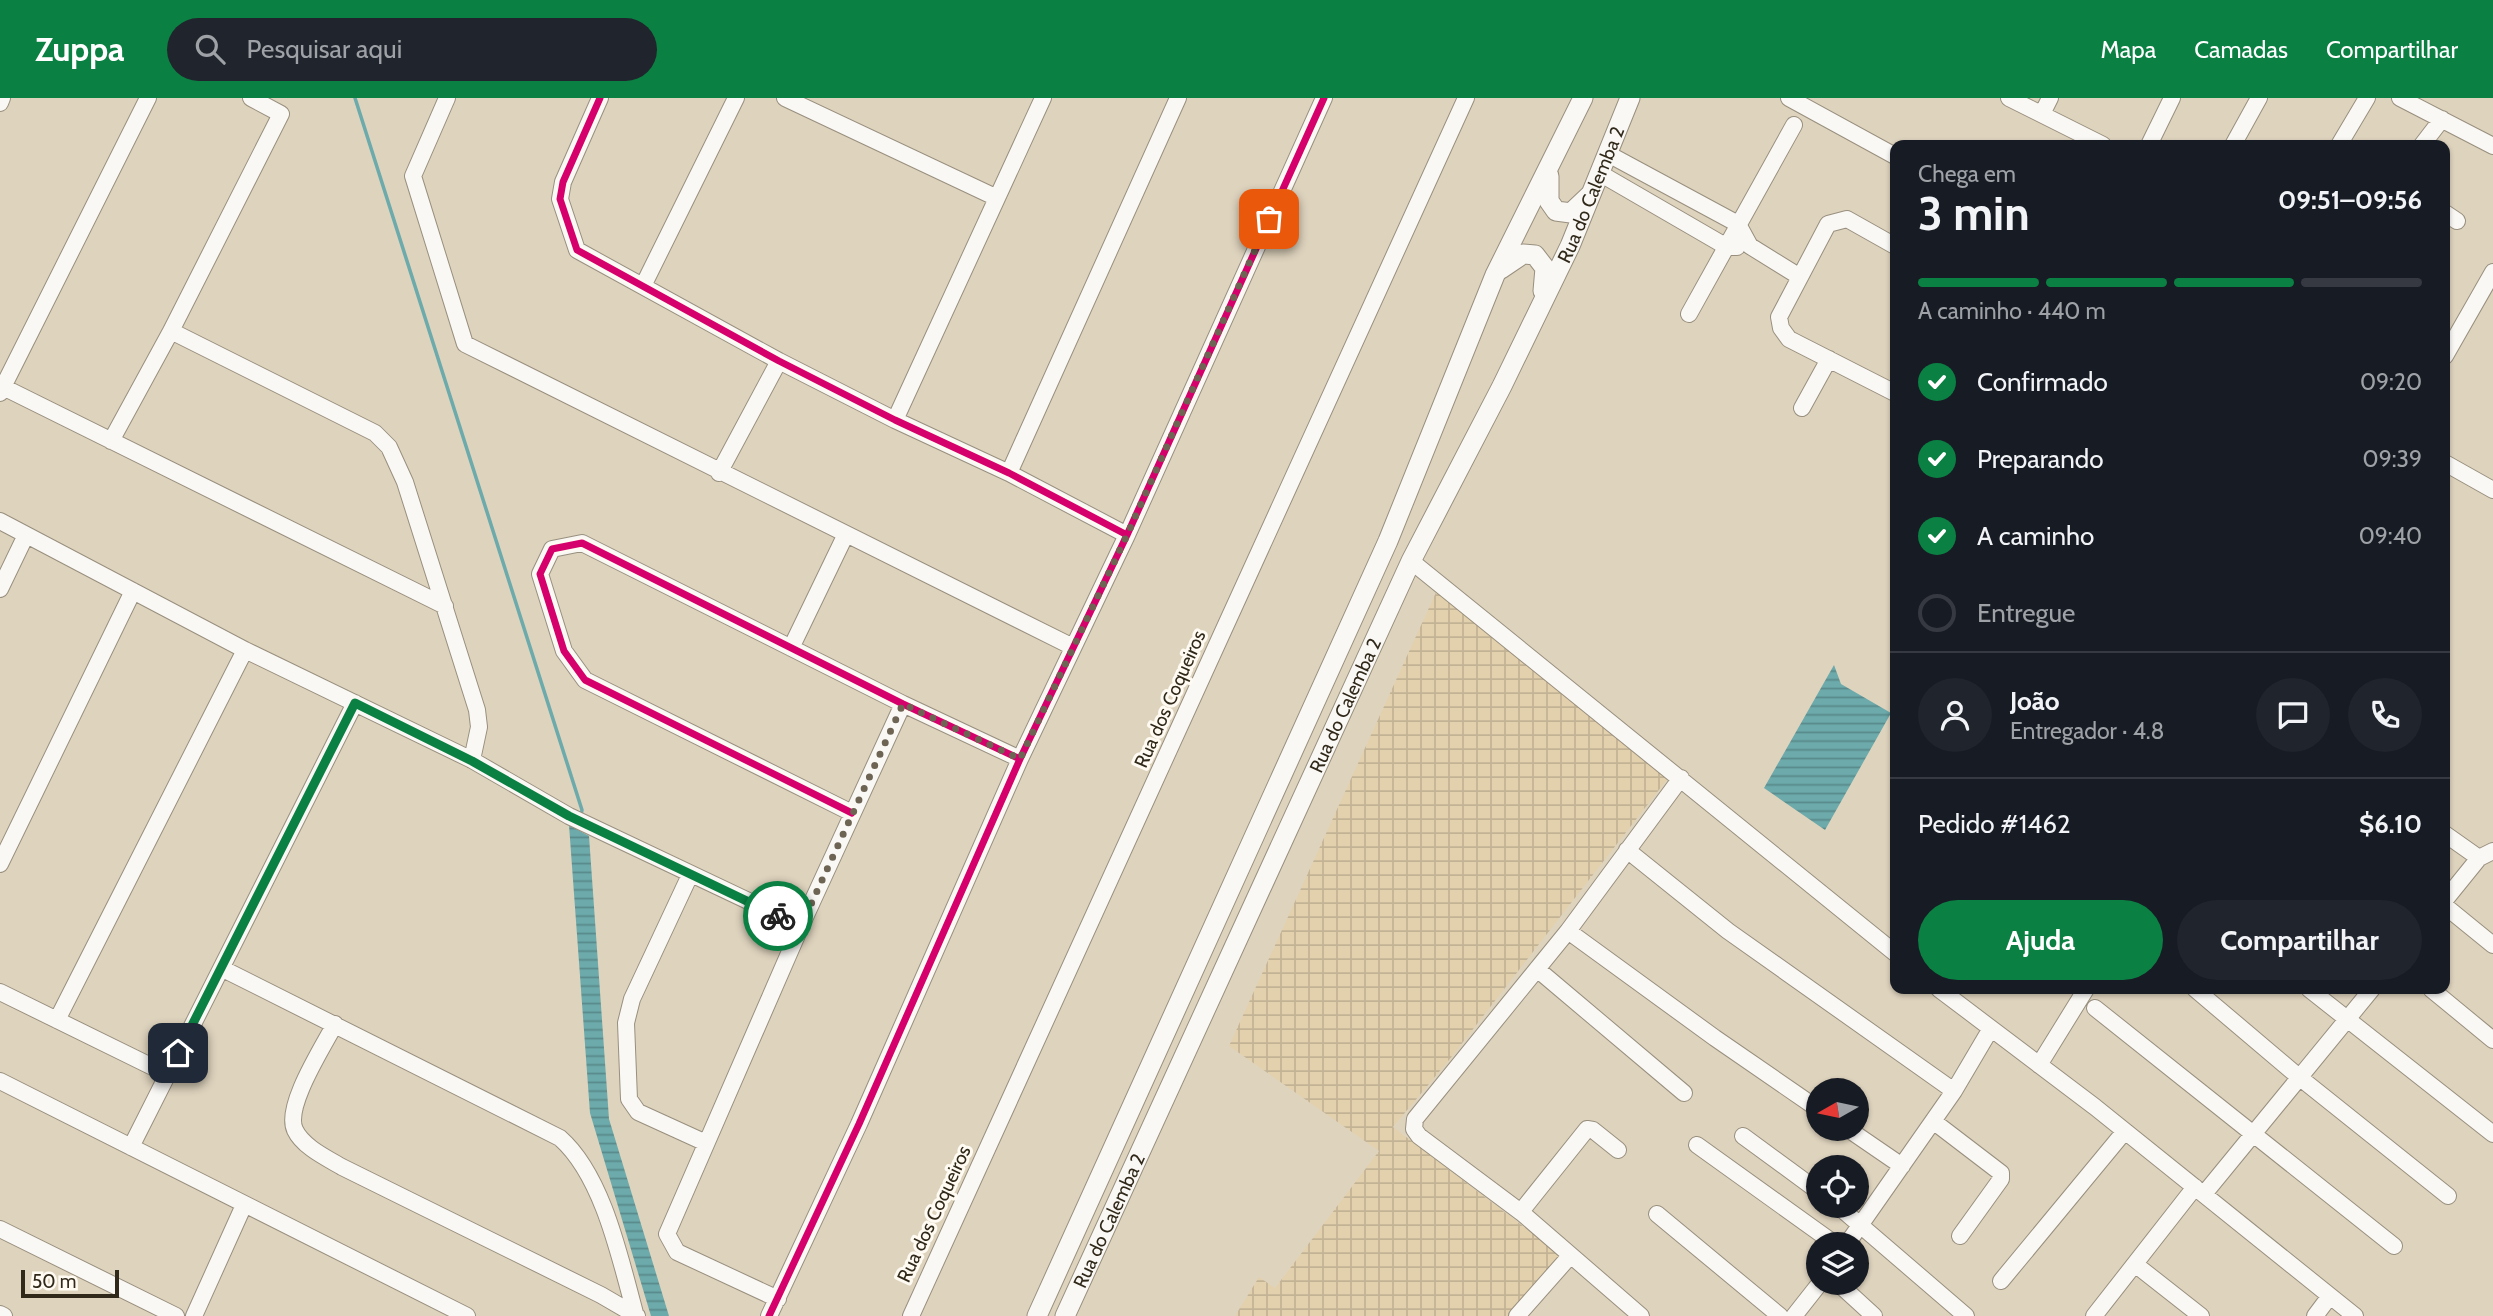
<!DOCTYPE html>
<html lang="pt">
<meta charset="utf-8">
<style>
:root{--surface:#171b24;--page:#20242c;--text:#f1f3f6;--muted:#9ea1a6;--line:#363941;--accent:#0b8043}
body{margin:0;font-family:Cabin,sans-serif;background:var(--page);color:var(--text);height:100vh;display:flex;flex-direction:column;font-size:26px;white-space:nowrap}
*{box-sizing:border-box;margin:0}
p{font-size:23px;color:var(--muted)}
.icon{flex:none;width:38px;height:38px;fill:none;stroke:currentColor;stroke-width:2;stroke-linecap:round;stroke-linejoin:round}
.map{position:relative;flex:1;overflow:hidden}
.details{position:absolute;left:1890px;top:42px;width:560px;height:854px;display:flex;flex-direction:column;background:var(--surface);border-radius:14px;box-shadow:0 2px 5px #0004}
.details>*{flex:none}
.needle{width:46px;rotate:261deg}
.buttons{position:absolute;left:1806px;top:980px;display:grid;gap:14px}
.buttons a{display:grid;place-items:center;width:63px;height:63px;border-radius:50%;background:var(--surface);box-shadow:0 2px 5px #0004;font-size:35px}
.scale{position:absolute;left:21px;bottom:18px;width:98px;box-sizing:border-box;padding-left:7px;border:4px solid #30291a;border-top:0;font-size:19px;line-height:24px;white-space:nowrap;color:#30291a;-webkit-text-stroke:5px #fffbf3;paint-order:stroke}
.pin{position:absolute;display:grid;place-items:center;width:60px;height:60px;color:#fff;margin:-30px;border-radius:14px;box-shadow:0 4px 10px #0006}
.courier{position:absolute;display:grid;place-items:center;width:70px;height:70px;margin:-35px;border:5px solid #0b8043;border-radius:50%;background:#fff;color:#222;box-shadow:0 2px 9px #0007}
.headline em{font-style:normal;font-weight:800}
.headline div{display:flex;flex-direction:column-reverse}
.headline{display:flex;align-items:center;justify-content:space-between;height:119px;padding:0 28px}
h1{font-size:46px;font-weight:800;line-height:52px}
.bar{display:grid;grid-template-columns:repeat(4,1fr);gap:10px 7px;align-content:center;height:84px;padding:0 28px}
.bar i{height:9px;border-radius:5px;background:var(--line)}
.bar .current{background:var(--accent)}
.bar p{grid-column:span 4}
.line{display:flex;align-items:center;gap:18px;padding:0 28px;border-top:2px solid var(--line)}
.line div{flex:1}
.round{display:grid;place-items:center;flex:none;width:74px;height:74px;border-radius:37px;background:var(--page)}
ol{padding:0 28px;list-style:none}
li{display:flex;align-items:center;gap:21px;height:77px}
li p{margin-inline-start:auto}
li .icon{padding:7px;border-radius:50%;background:var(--accent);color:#fff;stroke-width:4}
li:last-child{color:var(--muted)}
li i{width:38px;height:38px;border:4px solid var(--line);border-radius:50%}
.cta{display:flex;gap:14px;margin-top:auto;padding:14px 28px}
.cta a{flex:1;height:80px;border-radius:42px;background:var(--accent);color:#fff;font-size:28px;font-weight:800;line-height:80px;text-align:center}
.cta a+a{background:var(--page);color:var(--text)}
header{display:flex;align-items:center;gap:42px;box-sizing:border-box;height:98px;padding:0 35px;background:var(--accent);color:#fff}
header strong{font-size:33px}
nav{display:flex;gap:38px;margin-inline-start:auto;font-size:24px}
.search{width:490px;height:63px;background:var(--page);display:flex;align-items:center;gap:18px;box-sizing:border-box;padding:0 24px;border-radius:38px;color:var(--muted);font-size:26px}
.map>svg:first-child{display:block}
.industrial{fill:url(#industrial-grid)}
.water{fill:url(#water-rules)}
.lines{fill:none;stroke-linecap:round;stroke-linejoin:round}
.stream{stroke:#6caaab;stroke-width:3.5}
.minor-casing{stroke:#988f7e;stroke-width:18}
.major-casing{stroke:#988f7e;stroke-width:21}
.minor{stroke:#faf8f5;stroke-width:16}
.major{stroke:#faf8f5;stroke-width:19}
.cycleway-casing{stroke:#fffbf3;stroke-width:11}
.cycleway{stroke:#d6006c;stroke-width:7}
.done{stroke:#6d6453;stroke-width:7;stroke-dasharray:0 12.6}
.route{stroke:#0b8043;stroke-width:9}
.labels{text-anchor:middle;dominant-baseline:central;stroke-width:6;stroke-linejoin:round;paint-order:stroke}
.street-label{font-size:19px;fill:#30291a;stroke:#fffbf3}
</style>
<header>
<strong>Zuppa</strong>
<div class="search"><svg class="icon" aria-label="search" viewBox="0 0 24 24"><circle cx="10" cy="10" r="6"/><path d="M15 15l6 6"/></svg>Pesquisar aqui</div>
<nav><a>Mapa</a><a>Camadas</a><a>Compartilhar</a></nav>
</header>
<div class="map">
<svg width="2493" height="1218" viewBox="0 0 2493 1218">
<defs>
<pattern id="industrial-grid" width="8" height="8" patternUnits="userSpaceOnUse" patternTransform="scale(1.75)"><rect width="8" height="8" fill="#e3d1ae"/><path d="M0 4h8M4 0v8" fill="none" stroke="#c3b395"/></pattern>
<pattern id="water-rules" width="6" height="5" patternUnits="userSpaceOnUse" patternTransform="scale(1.75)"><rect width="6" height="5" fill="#6caaab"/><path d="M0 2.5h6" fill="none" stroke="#598a8a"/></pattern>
</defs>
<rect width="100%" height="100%" fill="#ded3bd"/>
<path class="industrial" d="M 1438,490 L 1669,679 L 1449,962 L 1393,1029 L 1562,1158 L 1509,1218 L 1235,1218 L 1259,1179 L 1275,1190 L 1379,1053 L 1229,948 Z"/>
<path class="water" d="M 1834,567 L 1841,586 L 1891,615 L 1825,732 L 1764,690 Z
M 569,727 L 589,738 L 609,1021 L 669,1218 L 651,1218 L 590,1015 Z"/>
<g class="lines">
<path class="stream" d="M 355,0 L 582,712 L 581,717"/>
<g class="minor-casing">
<path id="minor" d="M 447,0 L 413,78 L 465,246 L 1073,549
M 600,0 L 563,84 L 560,101 L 577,152 L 779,263 L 895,322 L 1009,375 L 1127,437
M 785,0 L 995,99
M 1789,0 L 1895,58
M 2009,0 L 2103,47
M 2400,0 L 2493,48
M 0,5 L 2,0
M 2042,16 L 2050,0
M 2149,47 L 2172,0
M 2233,47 L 2259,0
M 2339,47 L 2367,0
M 2422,47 L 2442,21
M 1610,57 L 1738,126 L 1750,148 L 1800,179
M 1601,76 L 1727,149 L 1737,149
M 2445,115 L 2457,123
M 1895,148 L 1847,121 L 1828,126 L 1779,219 L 1781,230 L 1789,241 L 1895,295
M 643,188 L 736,0
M 1689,216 L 1794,27
M 171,233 L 375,335 L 389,349 L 405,384 L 477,612 L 479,629 L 472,662
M 2445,258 L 2493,174
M 3,289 L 445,508
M 0,295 L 148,0
M 1802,310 L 1829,261
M 895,322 L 1043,0
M 111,343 L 171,233 L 281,16 L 251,0
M 2445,365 L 2493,392
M 719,375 L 779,263
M 1009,375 L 1178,0
M 0,423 L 245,552 L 472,662 L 569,718 L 801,828
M 1411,463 L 1895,855
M 0,491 L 26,437
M 791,550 L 845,438
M 852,715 L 585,582 L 564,553 L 540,476 L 552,451 L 582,445 L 903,606 L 1020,661
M 2445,736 L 2479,760
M 1627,752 L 1728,833 L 1954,993
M 0,766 L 133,493
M 690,777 L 632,901 L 626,925 L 629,1001 L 638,1014 L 706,1045
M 2445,802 L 2479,760 L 2493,753
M 2445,808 L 2493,847
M 1568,833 L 1715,940 L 1818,1011
M 223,871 L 560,1040 C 603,1078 620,1160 635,1215
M 1537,871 L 1684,995
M 1939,891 L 2095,1009 L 2355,1218
M 2195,891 L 2299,979 L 2448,1098
M 2309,891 L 2493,1036
M 2431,891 L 2493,942
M 0,894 L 167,976
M 2095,910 L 2394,1148
M 57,922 L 245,552
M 335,926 C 323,949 284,1009 295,1032 C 303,1049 327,1060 342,1069 L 601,1197 L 637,1218
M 2039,967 L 2086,891
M 0,983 L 467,1218
M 1933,1023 L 2001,1075 L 2001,1081 L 1960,1138
M 1848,1031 L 1902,1068
M 1743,1038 L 1818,1093
M 1697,1047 L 1835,1146
M 131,1049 L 355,605
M 1618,1052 L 1593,1032 L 1587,1031 L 1523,1111 L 1522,1115 L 1641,1218
M 2204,1096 L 2372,891
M 1838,1108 L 1966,1218
M 1522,1115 L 1419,1038 L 1414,1031 L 1415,1021 L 1568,833 L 1681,680
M 1657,1116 L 1780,1218
M 0,1131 L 176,1218
M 1847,1146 L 1954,993 L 1990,932
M 2136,1167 L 2201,1218
M 2001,1183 L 2125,1033
M 1838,1185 L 1874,1218
M 778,1201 L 677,1154 L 667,1136 L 801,828 L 903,606
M 0,1216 L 4,1218
M 194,1218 L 244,1107
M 769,1218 L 859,1026 L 1020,661 L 1127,437 L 1324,0
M 911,1218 L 1466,0
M 1517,1218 L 1570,1158
M 1794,1218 L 1820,1185
M 2094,1218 L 2195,1089
M 2315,1218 L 2330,1198"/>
</g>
<g class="major-casing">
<g id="major">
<path d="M 1549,78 L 1549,103 L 1556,113 L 1571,115 L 1589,98"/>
<path d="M 1501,171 L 1523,156 L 1535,157 L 1545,170 L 1543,193"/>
<path d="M 1037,1218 L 1388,443 L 1495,177 L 1583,0"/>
<path id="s1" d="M 1065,1218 L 1411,463 L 1502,288 L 1570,148 L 1630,0"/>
</g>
</g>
<use href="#minor" class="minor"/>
<use href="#major" class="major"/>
<g class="cycleway-casing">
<path id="cycleway" d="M 600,0 L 563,84 L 560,101 L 577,152 L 779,263 L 895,322 L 1009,375 L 1127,437
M 852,715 L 585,582 L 564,553 L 540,476 L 552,451 L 582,445 L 903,606 L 1020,661
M 769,1218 L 859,1026 L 1020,661 L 1127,437 L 1324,0"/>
</g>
<use href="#cycleway" class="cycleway"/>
</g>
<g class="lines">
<path class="done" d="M 778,818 L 801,828 L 903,606 L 1020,661 L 1127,437 L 1269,121"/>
<path class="route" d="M 178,955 L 355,605 L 472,663 L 569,718 L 778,818"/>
</g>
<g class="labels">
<g class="street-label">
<text stroke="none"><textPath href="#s1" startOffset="1239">Rua do Calemba 2</textPath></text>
<text transform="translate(1170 601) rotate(-66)">Rua dos Coqueiros</text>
<text stroke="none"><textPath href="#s1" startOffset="672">Rua do Calemba 2</textPath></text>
<text transform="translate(934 1116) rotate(-65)">Rua dos Coqueiros</text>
<text stroke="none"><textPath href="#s1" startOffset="105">Rua do Calemba 2</textPath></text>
</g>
</g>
</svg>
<div class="buttons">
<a><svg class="needle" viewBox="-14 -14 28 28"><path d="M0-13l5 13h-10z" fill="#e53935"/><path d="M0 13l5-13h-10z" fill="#9ea1a6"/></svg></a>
<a><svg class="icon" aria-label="locate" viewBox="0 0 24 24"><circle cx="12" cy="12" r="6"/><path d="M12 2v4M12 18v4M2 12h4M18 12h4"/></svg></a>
<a><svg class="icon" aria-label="layers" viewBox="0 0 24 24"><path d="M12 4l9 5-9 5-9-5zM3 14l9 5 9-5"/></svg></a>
</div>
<div class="scale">50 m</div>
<div class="pin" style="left:1269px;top:121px;background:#ea580c"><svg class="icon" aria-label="bag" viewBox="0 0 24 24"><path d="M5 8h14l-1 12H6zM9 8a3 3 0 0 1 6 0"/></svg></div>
<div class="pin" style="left:178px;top:955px;background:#1f2937"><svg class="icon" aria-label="home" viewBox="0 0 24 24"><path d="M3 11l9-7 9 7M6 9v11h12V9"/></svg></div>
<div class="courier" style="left:778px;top:818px"><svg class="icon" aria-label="bike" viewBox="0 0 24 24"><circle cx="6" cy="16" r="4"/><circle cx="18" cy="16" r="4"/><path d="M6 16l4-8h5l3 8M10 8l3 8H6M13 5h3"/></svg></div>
<section class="details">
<div class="headline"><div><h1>3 min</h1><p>Chega em</p></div><em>09:51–09:56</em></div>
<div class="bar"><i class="current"></i><i class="current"></i><i class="current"></i><i></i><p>A caminho · 440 m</p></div>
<ol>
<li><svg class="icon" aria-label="check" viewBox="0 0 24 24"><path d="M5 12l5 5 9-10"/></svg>Confirmado<p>09:20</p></li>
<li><svg class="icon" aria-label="check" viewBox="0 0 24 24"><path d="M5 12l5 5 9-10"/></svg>Preparando<p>09:39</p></li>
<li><svg class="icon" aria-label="check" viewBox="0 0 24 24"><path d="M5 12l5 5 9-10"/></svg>A caminho<p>09:40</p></li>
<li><i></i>Entregue</li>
</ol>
<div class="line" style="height:126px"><a class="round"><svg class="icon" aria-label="person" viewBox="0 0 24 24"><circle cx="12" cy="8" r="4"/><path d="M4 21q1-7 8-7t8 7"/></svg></a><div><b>João</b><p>Entregador · 4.8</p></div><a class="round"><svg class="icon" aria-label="chat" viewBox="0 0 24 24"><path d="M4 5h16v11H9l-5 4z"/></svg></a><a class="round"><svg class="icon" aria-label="phone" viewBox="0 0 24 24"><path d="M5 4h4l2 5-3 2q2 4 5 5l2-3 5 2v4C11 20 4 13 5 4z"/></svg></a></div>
<div class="line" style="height:91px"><div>Pedido #1462</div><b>$6.10</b></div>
<div class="cta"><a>Ajuda</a><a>Compartilhar</a></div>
</section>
</div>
